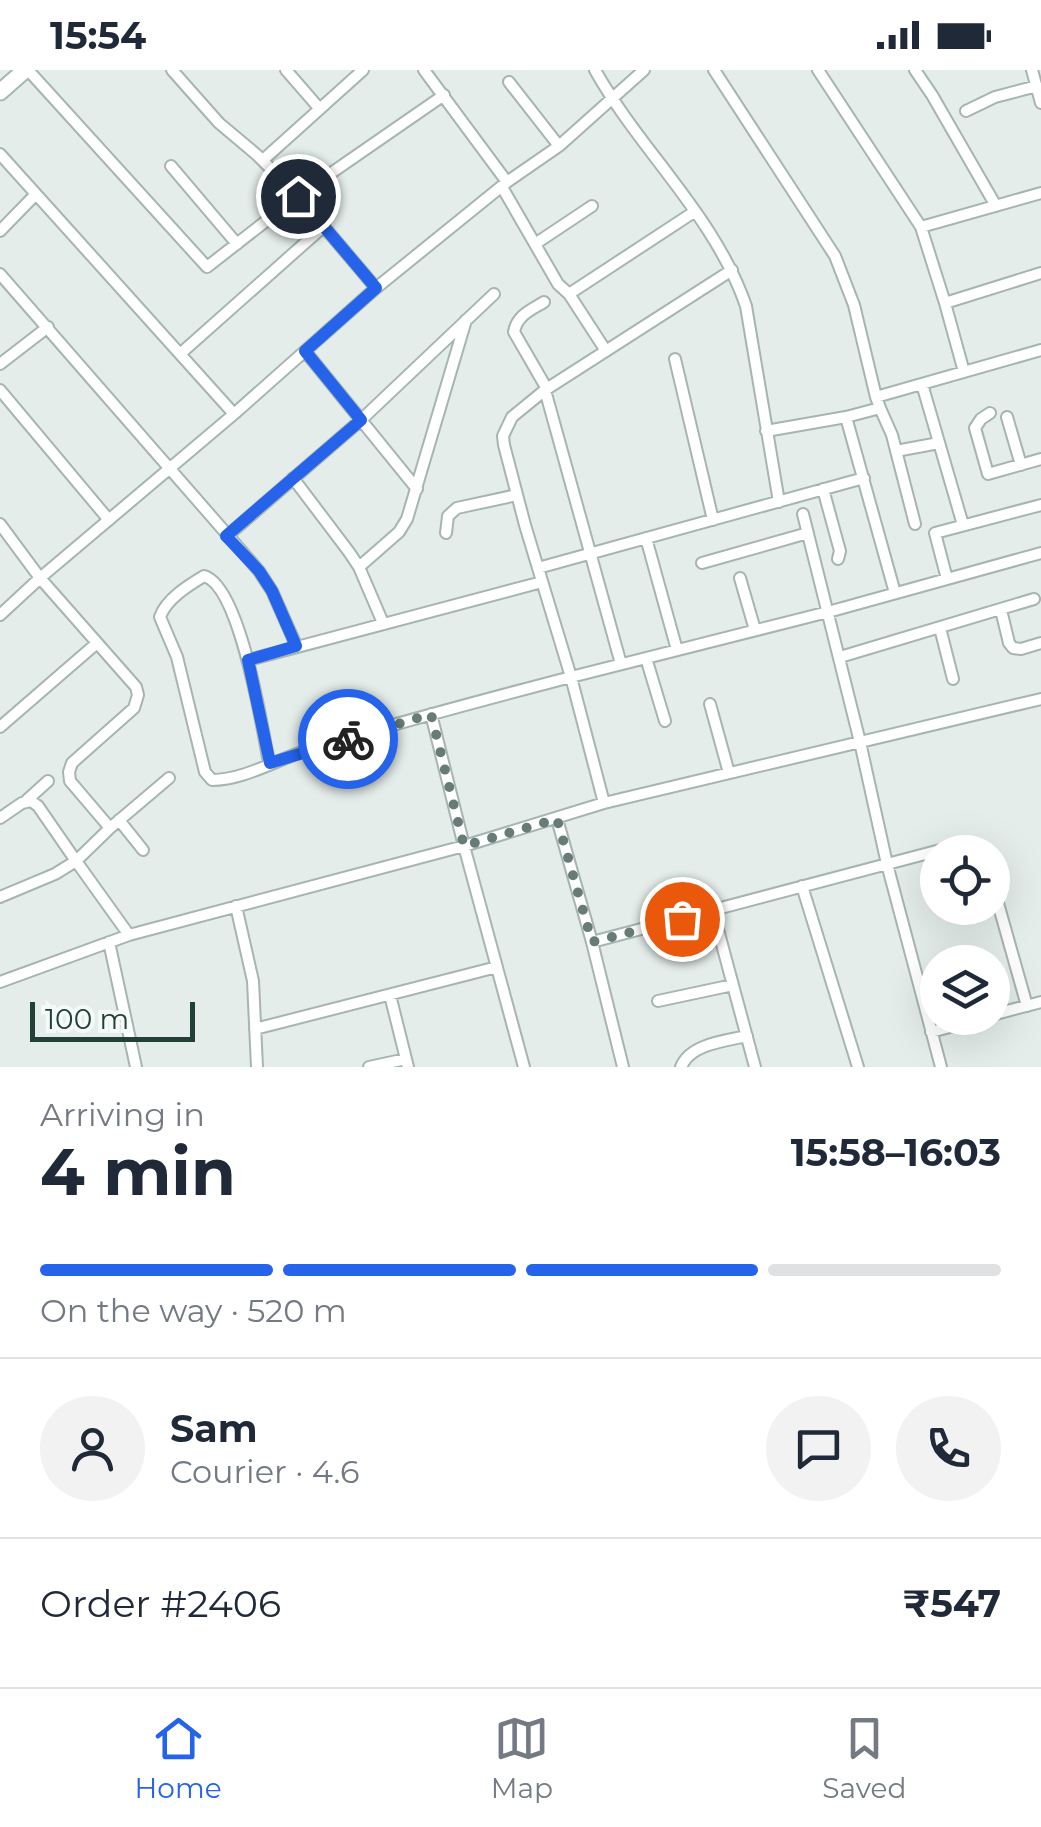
<!DOCTYPE html>
<meta charset="utf-8">
<style>
:root{--surface:#fff;--page:#f2f2f3;--text:#1f2937;--muted:#747a83;--line:#e0e1e3;--accent:#2563eb}
body{margin:0;font-family:Montserrat,sans-serif;background:var(--page);color:var(--text);height:100vh;display:flex;flex-direction:column;font-size:38px;white-space:nowrap}
*{box-sizing:border-box;margin:0}
p{font-size:32px;color:var(--muted)}
.icon{flex:none;width:55px;height:55px;fill:none;stroke:currentColor;stroke-width:2;stroke-linecap:round;stroke-linejoin:round}
.map{position:relative;height:997px;overflow:hidden}
.details{display:flex;flex-direction:column;background:var(--surface);flex:1}
.details>*{flex:none}
.controls{position:absolute;left:920px;top:765px;display:grid;gap:20px}
.controls a{display:grid;place-items:center;width:90px;height:90px;border-radius:50%;background:var(--surface);box-shadow:0 10px 40px #0002;font-size:50px}
.scale{position:absolute;left:30px;bottom:25px;width:165px;box-sizing:border-box;padding-left:10px;border:5px solid #233f39;border-top:0;font-size:28px;line-height:35px;white-space:nowrap;color:#233f39;-webkit-text-stroke:8px #f4faf7;paint-order:stroke}
.pin{position:absolute;display:grid;place-items:center;width:85px;height:85px;color:#fff;margin:-42px;border:5px solid #fff;border-radius:50%;box-shadow:0 2px 10px #0007}
.courier{position:absolute;display:grid;place-items:center;width:100px;height:100px;margin:-50px;border:8px solid #2563eb;border-radius:50%;background:#fff;color:#222;box-shadow:0 2px 12px #0007}
.summary em{font-style:normal;font-weight:700}
.summary div{display:flex;flex-direction:column-reverse}
.summary{display:flex;align-items:center;justify-content:space-between;height:170px;padding:0 40px}
h1{font-size:65px;font-weight:700;line-height:75px}
.bar{display:grid;grid-template-columns:repeat(4,1fr);gap:15px 10px;align-content:center;height:120px;padding:0 40px}
.bar i{height:12px;border-radius:8px;background:var(--line)}
.bar .on{background:var(--accent)}
.bar p{grid-column:span 4}
.line{display:flex;align-items:center;gap:25px;padding:0 40px;border-top:2px solid var(--line)}
.line div{flex:1}
.round{display:grid;place-items:center;flex:none;width:105px;height:105px;border-radius:52px;background:var(--page)}
.status{display:flex;justify-content:space-between;align-items:center;height:70px;padding:0 50px;background:var(--surface);direction:ltr}
.status svg{height:28px;fill:currentColor}
.menu{display:flex;justify-content:space-around;align-items:center;height:140px;border-top:2px solid var(--line);background:var(--surface);font-size:28px;color:var(--muted)}
.menu a{display:grid;justify-items:center;gap:5px}
.menu .on{color:var(--accent)}
.map>svg:first-child{display:block}
.lines{fill:none;stroke-linecap:round;stroke-linejoin:round}
.minor-casing{stroke:#a6b5b1;stroke-width:14}
.secondary-casing{stroke:#a2b9b2;stroke-width:19}
.minor{stroke:#fff;stroke-width:10}
.secondary{stroke:#fff;stroke-width:15}
.done{stroke:#677c77;stroke-width:10;stroke-dasharray:0 18}
.route{stroke:#2563eb;stroke-width:12}
</style>
<div class="status"><b>15:54</b><svg viewBox="0 0 49 12"><path d="M0 12V9h3v3zM5 12V6h3v6zM10 12V3h3v9zM15 12V0h3v12zM26 1h20v11H26zM47 4h2v5h-2z"/></svg></div>
<div class="map">
<svg width="1041" height="997" viewBox="0 0 1041 997">
<rect width="100%" height="100%" fill="#e4edea"/>
<g class="lines">
<g class="minor-casing">
<path id="minor" d="M 28,0 L 207,197 L 298,126 L 376,218
M 172,0 L 219,53 L 257,85 L 298,126 L 444,25
M 286,0 L 319,38
M 424,0 L 507,112
M 595,0 C 641,82 715,146 746,236 L 779,432
M 714,0 L 835,186 L 854,235 L 876,327 L 1041,280
M 818,0 L 921,157 L 945,233 L 964,302
M 915,0 L 932,25 L 996,136
M 1032,0 L 1041,33
M 509,12 L 559,76
M 966,41 L 995,27 L 1037,16
M 0,84 L 234,344
M 263,90 L 363,0
M 171,96 L 237,174
M 502,117 L 558,214 L 569,224 L 694,142
M 921,157 L 1041,123
M 0,161 L 36,124
M 535,174 L 592,136
M 732,200 L 545,320 L 512,347 L 503,366 L 504,375 L 525,455 L 571,607 L 828,542 L 1041,483
M 0,204 L 259,501 L 272,521 L 296,575
M 569,224 L 606,281
M 544,232 C 531,240 517,245 514,262 L 547,319
M 945,233 L 1041,203
M 305,281 L 417,419
M 180,284 L 323,157
M 675,289 L 713,450
M 0,294 L 48,257
M 922,314 L 963,455
M 0,320 L 109,450
M 545,320 L 621,594
M 876,327 L 880,338 L 846,347 L 895,523
M 880,338 L 892,365 L 915,454
M 990,343 L 981,349 L 975,358 L 988,404 L 1041,389
M 1007,347 L 1021,395
M 766,361 L 846,347
M 896,381 L 939,373
M 293,408 L 349,482 L 359,497 L 383,553
M 823,419 L 840,481 L 838,489
M 803,444 L 860,672 L 887,794 L 941,997
M 0,454 L 40,508 L 136,617 L 138,625 L 134,638 L 72,693 L 69,702 L 70,711 L 110,758
M 446,463 L 448,446 L 457,438 L 517,425
M 227,466 L 361,350 L 494,224
M 646,468 L 677,580
M 702,493 L 808,463
M 359,497 L 399,462 L 407,449 L 466,250
M 538,498 L 864,408
M 740,508 L 755,560
M 947,509 L 935,463 L 1041,435
M 1001,540 L 1009,573 L 1013,578 L 1021,579 L 1041,573
M 0,545 L 40,508 L 234,344 L 376,218 L 507,112 L 559,76 L 644,0
M 940,558 L 953,609
M 840,587 L 1034,529
M 646,588 L 665,651
M 248,590 L 542,512
M 710,634 L 729,703
M 0,657 L 97,573
M 269,693 C 262,656 240,516 204,506 C 189,515 166,529 160,547 L 177,587 L 205,702 L 212,710 C 244,710 278,689 308,680 C 395,653 483,630 571,607 L 604,733
M 27,730 L 48,711
M 0,748 L 22,733 L 31,731 L 38,736 L 76,791 L 55,804 L 0,827
M 557,749 L 592,872 L 623,997
M 119,750 L 143,780
M 992,812 L 1027,936
M 802,816 L 858,997
M 236,836 L 253,911 L 257,997
M 713,841 L 755,997
M 129,865 L 76,791 L 110,758 L 169,708
M 109,872 L 136,997
M 592,872 L 963,774 L 975,776 L 983,782
M 0,912 L 129,865 L 464,776 L 431,644
M 390,925 L 408,997
M 658,931 L 733,915
M 992,945 L 1041,932
M 255,959 L 497,897
M 931,962 L 984,948
M 369,997 L 406,989
M 524,997 L 464,776 L 604,733 L 1041,629
M 681,997 C 690,974 725,971 747,966"/>
</g>
<g class="secondary-casing">
<path id="secondary" d="M 0,22 L 25,0"/>
</g>
<use href="#minor" class="minor"/>
<use href="#secondary" class="secondary"/>
</g>
<g class="lines">
<path class="done" d="M 348,669 L 431,644 L 464,776 L 557,749 L 592,872 L 682,849"/>
<path class="route" d="M 298,126 L 376,218 L 305,281 L 361,350 L 226,466 L 259,501 L 272,521 L 296,576 L 248,590 L 270,693 L 348,669"/>
</g>
</svg>
<div class="controls">
<a><svg class="icon" aria-label="locate" viewBox="0 0 24 24"><circle cx="12" cy="12" r="6"/><path d="M12 2v4M12 18v4M2 12h4M18 12h4"/></svg></a>
<a><svg class="icon" aria-label="layers" viewBox="0 0 24 24"><path d="M12 4l9 5-9 5-9-5zM3 14l9 5 9-5"/></svg></a>
</div>
<div class="scale">100 m</div>
<div class="pin" style="left:682px;top:849px;background:#ea580c"><svg class="icon" aria-label="bag" viewBox="0 0 24 24"><path d="M5 8h14l-1 12H6zM9 8a3 3 0 0 1 6 0"/></svg></div>
<div class="pin" style="left:298px;top:126px;background:#1f2937"><svg class="icon" aria-label="home" viewBox="0 0 24 24"><path d="M3 11l9-7 9 7M6 9v11h12V9"/></svg></div>
<div class="courier" style="left:348px;top:669px"><svg class="icon" aria-label="bike" viewBox="0 0 24 24"><circle cx="6" cy="16" r="4"/><circle cx="18" cy="16" r="4"/><path d="M6 16l4-8h5l3 8M10 8l3 8H6M13 5h3"/></svg></div>
</div>
<section class="details">
<div class="summary"><div><h1>4 min</h1><p>Arriving in</p></div><em>15:58–16:03</em></div>
<div class="bar"><i class="on"></i><i class="on"></i><i class="on"></i><i></i><p>On the way · 520 m</p></div>
<div class="line" style="height:180px"><a class="round"><svg class="icon" aria-label="person" viewBox="0 0 24 24"><circle cx="12" cy="8" r="4"/><path d="M4 21q1-7 8-7t8 7"/></svg></a><div><b>Sam</b><p>Courier · 4.6</p></div><a class="round"><svg class="icon" aria-label="chat" viewBox="0 0 24 24"><path d="M4 5h16v11H9l-5 4z"/></svg></a><a class="round"><svg class="icon" aria-label="phone" viewBox="0 0 24 24"><path d="M5 4h4l2 5-3 2q2 4 5 5l2-3 5 2v4C11 20 4 13 5 4z"/></svg></a></div>
<div class="line" style="height:130px"><div>Order #2406</div><b>₹547</b></div>
</section>
<nav class="menu">
<a class="on"><svg class="icon" aria-label="home" viewBox="0 0 24 24"><path d="M3 11l9-7 9 7M6 9v11h12V9"/></svg>Home</a>
<a><svg class="icon" aria-label="map" viewBox="0 0 24 24"><path d="M3 6l6-2 6 2 6-2v14l-6 2-6-2-6 2zM9 4v14M15 6v14"/></svg>Map</a>
<a><svg class="icon" aria-label="saved" viewBox="0 0 24 24"><path d="M7 4h10v16l-5-4-5 4z"/></svg>Saved</a>
</nav>
